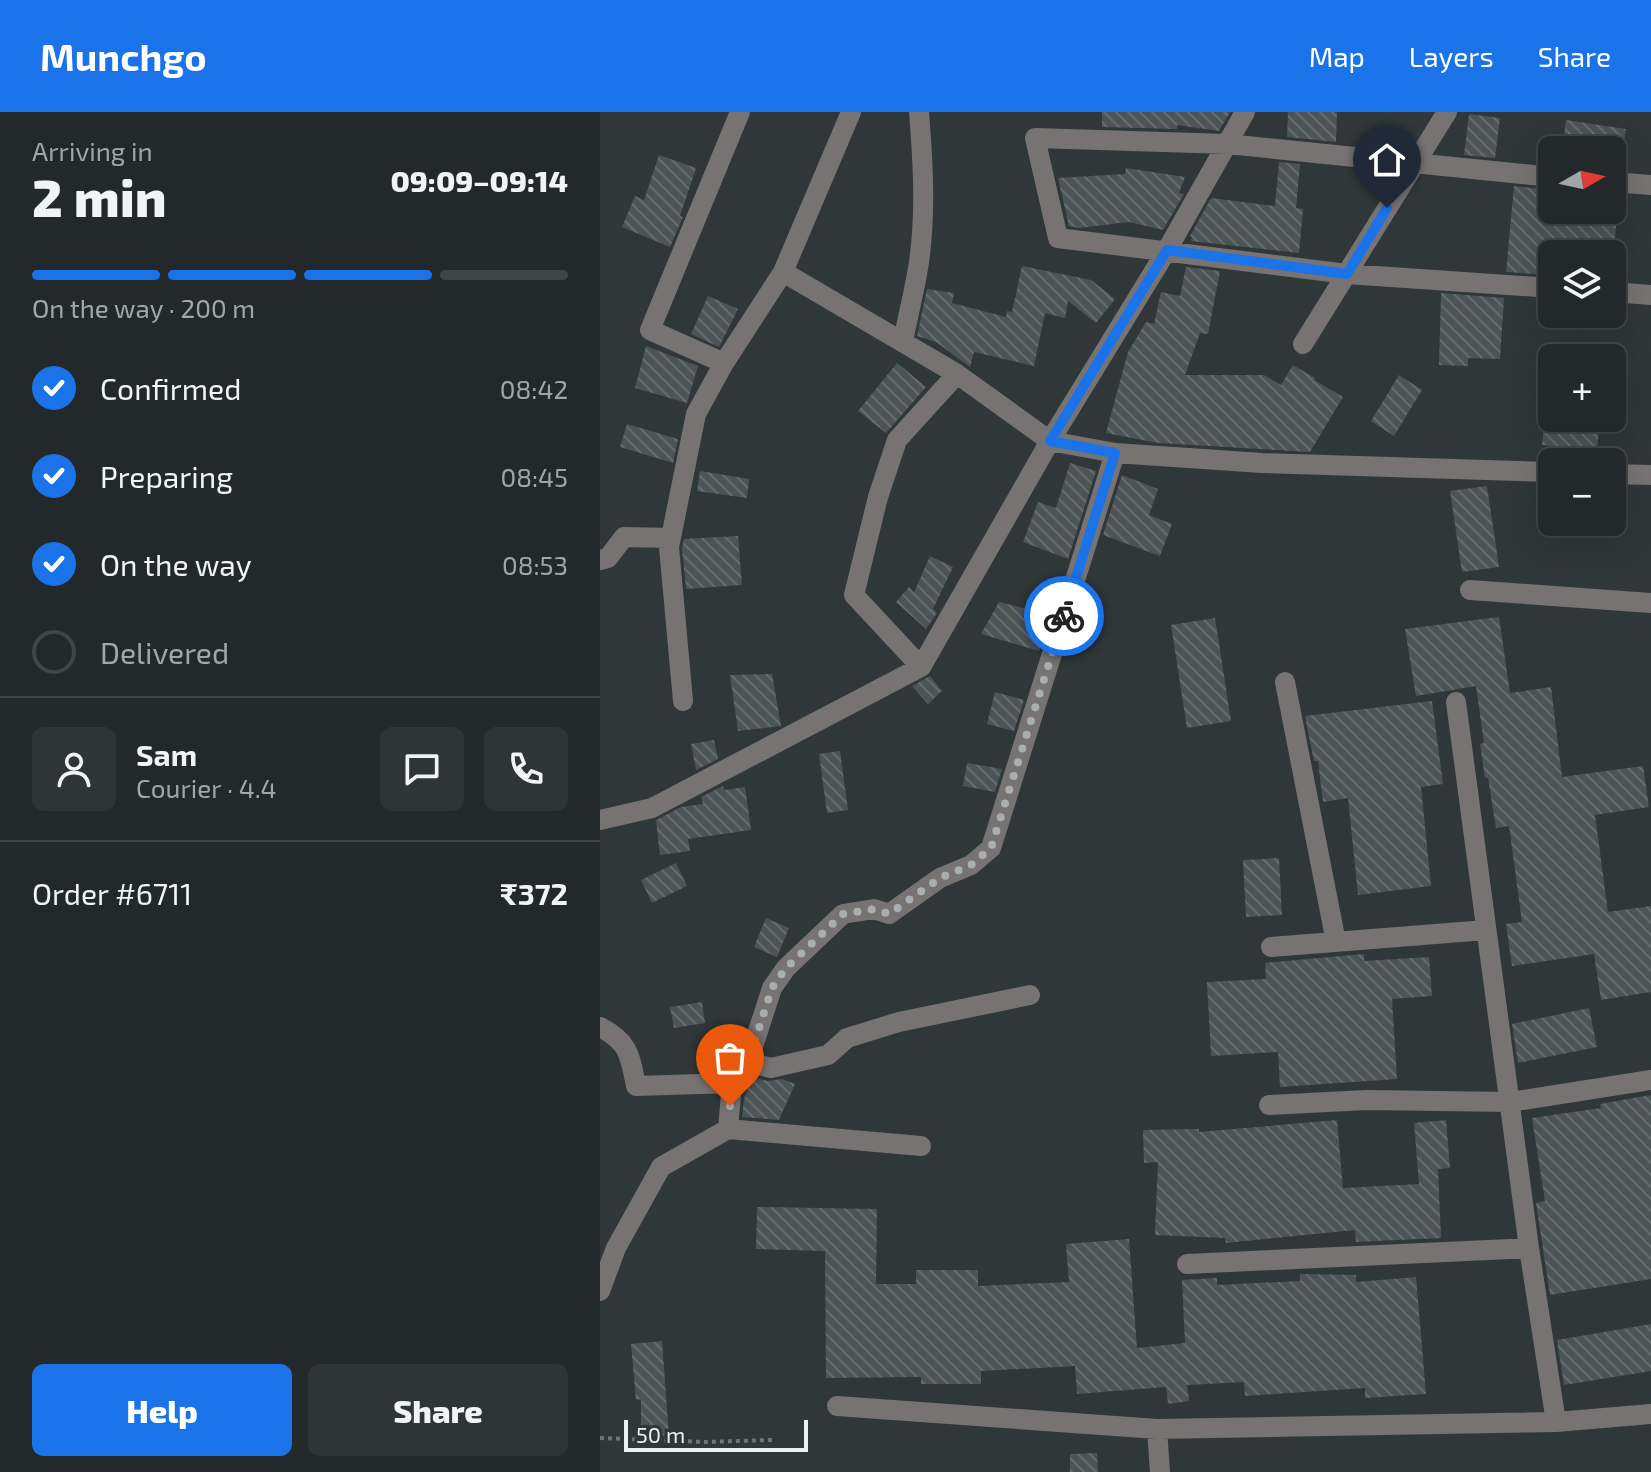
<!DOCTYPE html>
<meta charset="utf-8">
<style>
:root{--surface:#23292b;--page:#2f3537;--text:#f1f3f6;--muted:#a3a6a9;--line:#404547;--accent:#1a73e8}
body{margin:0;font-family:"Exo 2",sans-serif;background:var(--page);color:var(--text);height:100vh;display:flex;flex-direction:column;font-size:30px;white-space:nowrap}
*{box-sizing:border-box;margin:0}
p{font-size:26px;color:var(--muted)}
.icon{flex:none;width:44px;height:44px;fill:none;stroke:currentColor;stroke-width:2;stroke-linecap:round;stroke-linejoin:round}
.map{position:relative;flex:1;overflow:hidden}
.details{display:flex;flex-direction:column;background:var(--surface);width:600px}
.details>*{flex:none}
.needle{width:52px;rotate:81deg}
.buttons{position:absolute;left:938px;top:24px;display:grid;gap:16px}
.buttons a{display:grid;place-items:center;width:88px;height:88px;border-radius:12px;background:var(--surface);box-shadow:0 8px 32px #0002,0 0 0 2px var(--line);font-size:40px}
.scale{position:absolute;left:24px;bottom:20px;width:184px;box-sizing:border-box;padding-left:8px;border:4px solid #ebf0f1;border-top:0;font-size:22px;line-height:28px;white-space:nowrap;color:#ebf0f1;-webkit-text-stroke:6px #2f3739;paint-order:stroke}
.pin{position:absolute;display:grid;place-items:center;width:68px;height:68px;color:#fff;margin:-82px -34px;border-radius:50% 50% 50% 0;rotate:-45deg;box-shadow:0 0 8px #0007}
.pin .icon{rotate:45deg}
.courier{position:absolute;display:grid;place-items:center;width:80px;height:80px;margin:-40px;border:6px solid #1a73e8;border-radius:50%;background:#fff;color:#222;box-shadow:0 2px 10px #0007}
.headline em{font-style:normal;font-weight:800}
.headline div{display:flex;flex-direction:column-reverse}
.headline{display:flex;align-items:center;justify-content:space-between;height:136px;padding:0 32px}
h1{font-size:52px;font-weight:800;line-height:60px}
.bar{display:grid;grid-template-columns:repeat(4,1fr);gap:12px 8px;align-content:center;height:96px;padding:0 32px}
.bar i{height:10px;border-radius:6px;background:var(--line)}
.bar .selected{background:var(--accent)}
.bar p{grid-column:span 4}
.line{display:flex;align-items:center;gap:20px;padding:0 32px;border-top:2px solid var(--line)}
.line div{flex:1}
.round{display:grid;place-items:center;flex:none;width:84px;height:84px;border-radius:12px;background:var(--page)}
ol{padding:0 32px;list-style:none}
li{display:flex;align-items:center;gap:24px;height:88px}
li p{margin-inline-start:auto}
li .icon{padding:8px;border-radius:50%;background:var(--accent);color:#fff;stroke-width:4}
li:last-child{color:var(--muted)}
li i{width:44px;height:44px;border:4px solid var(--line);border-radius:50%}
.cta{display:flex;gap:16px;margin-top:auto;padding:16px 32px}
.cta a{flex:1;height:92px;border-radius:12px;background:var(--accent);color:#fff;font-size:32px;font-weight:800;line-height:92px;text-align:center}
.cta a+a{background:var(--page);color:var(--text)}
header{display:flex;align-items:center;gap:48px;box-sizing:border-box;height:112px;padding:0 40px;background:var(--accent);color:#fff}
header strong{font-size:38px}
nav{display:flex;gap:44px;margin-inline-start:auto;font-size:28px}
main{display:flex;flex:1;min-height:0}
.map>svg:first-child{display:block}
.building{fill:url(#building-back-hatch)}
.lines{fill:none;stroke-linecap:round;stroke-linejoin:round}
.path{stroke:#6e7577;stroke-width:4;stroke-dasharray:4 4;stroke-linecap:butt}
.minor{stroke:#777373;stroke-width:20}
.done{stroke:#a9afb1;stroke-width:8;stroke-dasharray:0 14.4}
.route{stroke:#1a73e8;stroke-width:10}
</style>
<header>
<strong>Munchgo</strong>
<nav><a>Map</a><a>Layers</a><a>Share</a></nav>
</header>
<main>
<section class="details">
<div class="headline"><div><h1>2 min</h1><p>Arriving in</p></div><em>09:09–09:14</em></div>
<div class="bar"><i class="selected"></i><i class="selected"></i><i class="selected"></i><i></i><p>On the way · 200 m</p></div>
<ol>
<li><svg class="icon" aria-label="check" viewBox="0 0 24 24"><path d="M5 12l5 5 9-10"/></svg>Confirmed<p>08:42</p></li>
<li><svg class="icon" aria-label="check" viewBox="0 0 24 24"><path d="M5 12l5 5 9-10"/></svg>Preparing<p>08:45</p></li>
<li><svg class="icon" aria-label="check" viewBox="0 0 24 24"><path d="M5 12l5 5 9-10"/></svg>On the way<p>08:53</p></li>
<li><i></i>Delivered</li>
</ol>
<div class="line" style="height:144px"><a class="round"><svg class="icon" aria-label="person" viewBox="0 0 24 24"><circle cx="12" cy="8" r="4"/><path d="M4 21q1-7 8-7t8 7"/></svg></a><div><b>Sam</b><p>Courier · 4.4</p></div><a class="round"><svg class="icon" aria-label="chat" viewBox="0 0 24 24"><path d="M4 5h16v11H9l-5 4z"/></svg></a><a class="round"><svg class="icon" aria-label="phone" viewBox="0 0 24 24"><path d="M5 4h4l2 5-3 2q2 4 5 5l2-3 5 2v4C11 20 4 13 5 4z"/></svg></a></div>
<div class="line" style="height:104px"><div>Order #6711</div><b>₹372</b></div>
<div class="cta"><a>Help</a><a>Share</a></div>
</section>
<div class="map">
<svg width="1051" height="1360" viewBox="0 0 1051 1360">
<defs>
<pattern id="building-back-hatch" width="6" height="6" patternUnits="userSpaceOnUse" patternTransform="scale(2)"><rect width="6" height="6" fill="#4c5456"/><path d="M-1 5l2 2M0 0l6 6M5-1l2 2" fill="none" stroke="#666d6f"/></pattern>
</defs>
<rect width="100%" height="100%" fill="#2f3739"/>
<path class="building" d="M 502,0 L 630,0 L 619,19 L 577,13 L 577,17 L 502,15 Z
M 688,0 L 737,0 L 736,30 L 687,25 Z
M 869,2 L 900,6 L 895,46 L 864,43 Z
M 966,8 L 1026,17 L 1023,38 L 962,38 Z
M 59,43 L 96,56 L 80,104 L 83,105 L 70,135 L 22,115 L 35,84 L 44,88 Z
M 679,50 L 700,52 L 696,96 L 703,97 L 699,141 L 591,129 L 592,125 L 590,124 L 611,86 L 675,94 Z
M 526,56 L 585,65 L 579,81 L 584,82 L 563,118 L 529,110 L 479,116 L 469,114 L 458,66 L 525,62 Z
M 914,74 L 952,78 L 952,98 L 1017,98 L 1014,142 L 952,142 L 952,163 L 906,160 Z
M 422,154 L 491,168 L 515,187 L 496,211 L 468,189 L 465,206 L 445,201 L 434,254 L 374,240 L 370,255 L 336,230 L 317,224 L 327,177 L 354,181 L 352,191 L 406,205 L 407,199 L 412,200 Z
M 586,155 L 620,159 L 608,222 L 600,221 L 585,263 L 664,263 L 681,273 L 693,253 L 715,266 L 714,268 L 743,285 L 710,340 L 558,331 L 506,321 L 528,240 L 546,210 L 554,212 L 561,180 L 580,184 Z
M 841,181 L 904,186 L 900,247 L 868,246 L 868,254 L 839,253 Z
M 108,184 L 138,197 L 119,235 L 91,222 Z
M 46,234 L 98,254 L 87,291 L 35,276 Z
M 297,251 L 326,275 L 286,321 L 258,299 Z
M 799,263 L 822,278 L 794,324 L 771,309 Z
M 945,306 L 1000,306 L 997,338 L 942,333 Z
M 27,312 L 78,327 L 73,351 L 20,335 Z
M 470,351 L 496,359 L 468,447 L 423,430 L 438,390 L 456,396 Z
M 100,359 L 149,367 L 147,386 L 97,379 Z
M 522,363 L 558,377 L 549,403 L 572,412 L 560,444 L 503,423 Z
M 887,374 L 899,455 L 862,460 L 850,379 Z
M 138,424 L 142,473 L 86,477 L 82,436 L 84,427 Z
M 330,444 L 353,455 L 333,497 L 337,501 L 326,517 L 296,490 L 309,475 L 314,480 Z
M 399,490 L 450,503 L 439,539 L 381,522 Z
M 899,505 L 910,581 L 951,575 L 962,665 L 1043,654 L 1049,695 L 995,703 L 1008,800 L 1051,794 L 1051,880 L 1001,888 L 994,842 L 912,854 L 906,812 L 922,810 L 909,714 L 896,716 L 888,666 L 885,666 L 880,632 L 884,631 L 876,574 L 816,584 L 805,517 Z
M 615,506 L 631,609 L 587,616 L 571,513 Z
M 172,562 L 181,614 L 138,619 L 130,563 Z
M 330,564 L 342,579 L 328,592 L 312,574 Z
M 395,580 L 424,588 L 414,619 L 387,612 Z
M 832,589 L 843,672 L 821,675 L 831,774 L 758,783 L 748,686 L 723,690 L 718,649 L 714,649 L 705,604 Z
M 114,628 L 118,647 L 96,658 L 91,632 Z
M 240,639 L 248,698 L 227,701 L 219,642 Z
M 367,651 L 402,657 L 395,680 L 363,674 Z
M 123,674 L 124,678 L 145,675 L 151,718 L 88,727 L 90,739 L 60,743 L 56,708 L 81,695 L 103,692 L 101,685 Z
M 679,746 L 682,803 L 646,805 L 643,748 Z
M 76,751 L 87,774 L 52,791 L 41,768 Z
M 166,806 L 189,816 L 177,845 L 154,835 Z
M 764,842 L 764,849 L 829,845 L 832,884 L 792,887 L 797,967 L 680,975 L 678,940 L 611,944 L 607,870 L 666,867 L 665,851 Z
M 102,890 L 105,911 L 74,916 L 70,895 Z
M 989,896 L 997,935 L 918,951 L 912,912 Z
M 153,965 L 168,969 L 182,967 L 195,972 L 179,1008 L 142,1005 L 144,986 Z
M 1051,983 L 1051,1167 L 950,1183 L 936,1091 L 945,1089 L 932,1006 L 1001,996 L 1000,992 Z
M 737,1008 L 743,1076 L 819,1072 L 814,1011 L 846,1008 L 850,1056 L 838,1057 L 841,1126 L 756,1130 L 755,1118 L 626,1131 L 625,1126 L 555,1123 L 558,1050 L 544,1051 L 543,1018 L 599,1017 L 599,1020 Z
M 157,1095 L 277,1097 L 276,1172 L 316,1172 L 316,1158 L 378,1158 L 378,1174 L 469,1170 L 466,1132 L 529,1127 L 537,1236 L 585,1231 L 582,1168 L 617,1166 L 617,1173 L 700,1169 L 700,1162 L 756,1163 L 756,1170 L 816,1165 L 826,1282 L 765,1286 L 765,1276 L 645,1284 L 644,1270 L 587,1273 L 589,1289 L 568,1292 L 566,1275 L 477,1282 L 475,1254 L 381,1259 L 381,1272 L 321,1272 L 321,1265 L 226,1266 L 225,1139 L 156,1137 Z
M 1051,1212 L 1051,1259 L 964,1273 L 957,1228 Z
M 62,1229 L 69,1324 L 41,1323 L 41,1287 L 36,1288 L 31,1232 Z
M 497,1341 L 498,1360 L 470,1360 L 470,1342 Z"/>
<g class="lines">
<path class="path" d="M 0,1326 L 105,1330 L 172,1328"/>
<path class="minor" d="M 952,65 L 627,32 L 435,26 L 458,126 L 747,162 L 952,176
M 1012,70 L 1051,73
M 183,160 L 357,262 L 450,329 L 515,341 L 662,351 L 952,360
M 1012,180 L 1051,183
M 303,230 C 308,203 315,177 319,150 C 326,100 323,50 319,0
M 703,232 L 847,0
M 124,251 L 50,218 L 140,0
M 1012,362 L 1051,363
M 0,448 L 8,446 L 24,425 L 71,426
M 870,478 L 1051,491
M 321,555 L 254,483 L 278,385 L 297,328 L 357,262
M 685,570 L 736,830
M 83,589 L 69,435 L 96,302 L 124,251 L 183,160 L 251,0
M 856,590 L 929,1136 L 956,1310
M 0,708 L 52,696 L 321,555 L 450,329 L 567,138 L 645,0
M 671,835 L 886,818
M 0,915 C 29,930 30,943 36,974 L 132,971
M 148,950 L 171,956 L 228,943 L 247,926 L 299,910 L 430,883
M 669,993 L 766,988 L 910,990 L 1051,968
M 128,1017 L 132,971 L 148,950 L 172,876 L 186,856 L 243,802 L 274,797 L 289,802 L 340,766 L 371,753 L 391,736 L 515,341
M 587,1152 L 929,1136
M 0,1179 L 16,1136 L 61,1055 L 128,1017 L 321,1034
M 237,1294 L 557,1317 L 956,1310 L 1051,1302
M 557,1317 L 560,1360"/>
</g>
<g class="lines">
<path class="done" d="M 130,994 L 132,971 L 148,950 L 172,876 L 186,856 L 243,802 L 274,797 L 289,802 L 340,766 L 371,753 L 391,736 L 464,504"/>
<path class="route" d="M 464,504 L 515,341 L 450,329 L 567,138 L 747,162 L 787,96"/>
</g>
</svg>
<div class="buttons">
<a><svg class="needle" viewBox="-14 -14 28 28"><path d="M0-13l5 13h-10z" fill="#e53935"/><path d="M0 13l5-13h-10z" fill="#a3a6a9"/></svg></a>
<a><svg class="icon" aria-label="layers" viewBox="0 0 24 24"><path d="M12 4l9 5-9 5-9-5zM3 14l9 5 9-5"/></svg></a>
<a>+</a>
<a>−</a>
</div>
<div class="scale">50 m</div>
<div class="pin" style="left:130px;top:994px;background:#ea580c"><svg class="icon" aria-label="bag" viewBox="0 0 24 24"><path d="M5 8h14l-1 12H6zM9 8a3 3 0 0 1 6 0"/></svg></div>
<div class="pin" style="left:787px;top:96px;background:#1f2937"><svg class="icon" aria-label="home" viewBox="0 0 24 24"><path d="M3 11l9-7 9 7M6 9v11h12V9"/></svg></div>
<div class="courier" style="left:464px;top:504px"><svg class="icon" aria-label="bike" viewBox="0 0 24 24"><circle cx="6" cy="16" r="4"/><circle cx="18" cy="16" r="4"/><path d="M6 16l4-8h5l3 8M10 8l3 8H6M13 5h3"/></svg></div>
</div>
</main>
